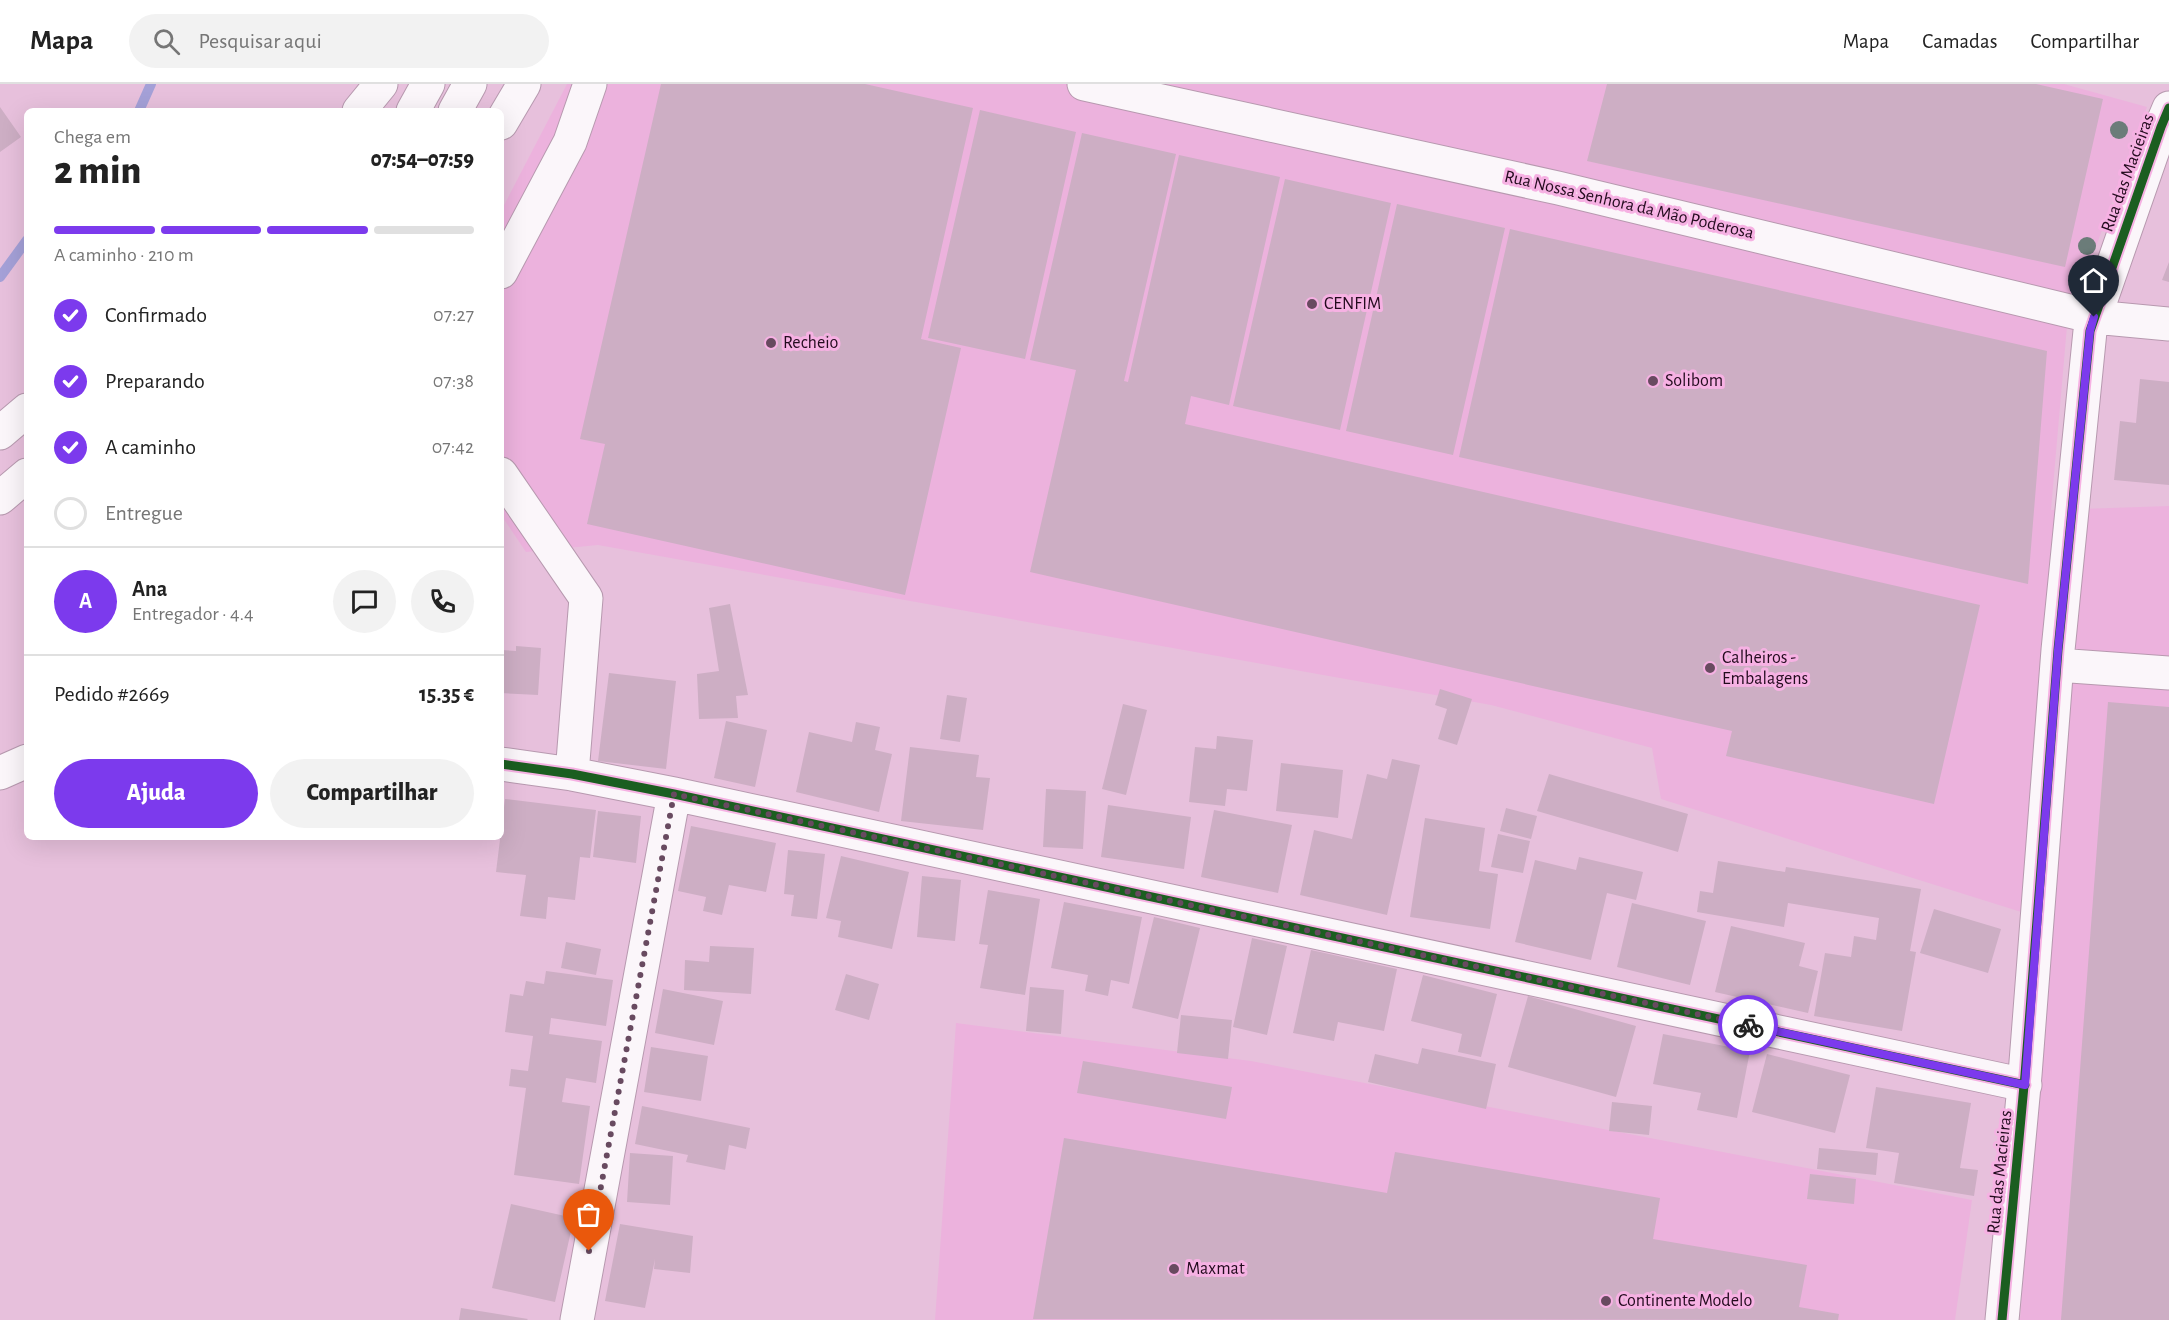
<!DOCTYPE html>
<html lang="pt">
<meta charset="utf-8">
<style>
:root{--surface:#fff;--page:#f2f2f2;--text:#222;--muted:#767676;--line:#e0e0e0;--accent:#7c3aed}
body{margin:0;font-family:"Alegreya Sans",sans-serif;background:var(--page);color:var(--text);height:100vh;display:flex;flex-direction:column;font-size:22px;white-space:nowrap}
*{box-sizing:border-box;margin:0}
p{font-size:20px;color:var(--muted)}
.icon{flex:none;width:33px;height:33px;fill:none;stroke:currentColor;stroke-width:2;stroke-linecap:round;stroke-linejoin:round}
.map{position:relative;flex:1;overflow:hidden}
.sheet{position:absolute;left:24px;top:24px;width:480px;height:732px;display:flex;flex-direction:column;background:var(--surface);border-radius:9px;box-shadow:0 6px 24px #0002}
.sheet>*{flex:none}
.pin{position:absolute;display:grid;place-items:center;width:51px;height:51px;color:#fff;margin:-62px -26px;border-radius:50% 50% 50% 0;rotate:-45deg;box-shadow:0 0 6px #0007}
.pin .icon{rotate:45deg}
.courier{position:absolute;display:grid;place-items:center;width:60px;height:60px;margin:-30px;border:4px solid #7c3aed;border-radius:50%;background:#fff;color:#222;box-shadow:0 2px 8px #0007}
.summary em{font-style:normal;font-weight:800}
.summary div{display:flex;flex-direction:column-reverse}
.summary{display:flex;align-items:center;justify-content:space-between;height:102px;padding:0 30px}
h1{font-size:39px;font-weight:800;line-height:45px}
.bar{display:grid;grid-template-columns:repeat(4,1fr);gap:9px 6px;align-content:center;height:72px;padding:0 30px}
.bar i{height:8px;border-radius:4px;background:var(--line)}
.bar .on{background:var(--accent)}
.bar p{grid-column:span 4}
.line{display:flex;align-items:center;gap:15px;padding:0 30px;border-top:2px solid var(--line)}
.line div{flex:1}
.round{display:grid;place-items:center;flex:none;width:63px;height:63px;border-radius:32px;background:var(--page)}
ol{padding:0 30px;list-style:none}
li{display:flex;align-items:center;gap:18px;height:66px}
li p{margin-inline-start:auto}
li .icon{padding:6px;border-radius:50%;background:var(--accent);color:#fff;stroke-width:4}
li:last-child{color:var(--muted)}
li i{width:33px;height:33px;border:3px solid var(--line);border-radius:50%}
.primary-button{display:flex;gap:12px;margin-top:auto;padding:12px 30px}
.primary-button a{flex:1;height:69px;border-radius:36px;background:var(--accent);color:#fff;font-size:24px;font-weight:800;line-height:69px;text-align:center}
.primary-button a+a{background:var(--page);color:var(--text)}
header{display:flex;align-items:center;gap:36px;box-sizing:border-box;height:84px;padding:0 30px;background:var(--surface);border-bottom:2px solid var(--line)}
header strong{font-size:28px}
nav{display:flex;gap:33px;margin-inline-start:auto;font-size:21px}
.search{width:420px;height:54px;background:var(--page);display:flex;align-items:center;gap:15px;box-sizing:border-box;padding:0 21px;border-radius:33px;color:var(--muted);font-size:22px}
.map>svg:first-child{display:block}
.built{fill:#ecb2dd}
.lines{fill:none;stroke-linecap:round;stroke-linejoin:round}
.stream{stroke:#a4a0d7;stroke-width:10}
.building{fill:#cdaec4}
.minor-casing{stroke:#b799af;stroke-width:35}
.highway-casing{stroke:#b799af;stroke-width:35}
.minor{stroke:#fbf6fa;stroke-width:33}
.highway{stroke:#fbf6fa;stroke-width:33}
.cycleway-casing{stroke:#f6b1e3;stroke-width:13}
.cycleway{stroke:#1b5e20;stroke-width:9}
.tree{fill:#6b7c79}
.done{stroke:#684a60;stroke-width:6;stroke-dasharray:0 10.8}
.route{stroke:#7c3aed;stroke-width:8}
.poi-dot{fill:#684a60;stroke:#f6b1e3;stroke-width:2}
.labels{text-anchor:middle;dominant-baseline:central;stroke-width:6;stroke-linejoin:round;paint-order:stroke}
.street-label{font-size:18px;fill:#230b1e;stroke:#f6b1e3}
.poi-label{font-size:18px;fill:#230b1e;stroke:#f6b1e3;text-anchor:start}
</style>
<header>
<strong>Mapa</strong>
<div class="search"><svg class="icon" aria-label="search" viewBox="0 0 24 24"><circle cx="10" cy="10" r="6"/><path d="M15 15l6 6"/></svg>Pesquisar aqui</div>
<nav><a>Mapa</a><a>Camadas</a><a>Compartilhar</a></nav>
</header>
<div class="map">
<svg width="2169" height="1236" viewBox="0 0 2169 1236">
<rect width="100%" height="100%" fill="#e7c0dc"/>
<path class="built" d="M 567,0 L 2064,0 L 2147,23 L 2067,242 L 2051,426 L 2169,422 L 2169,1236 L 2020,1236 L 2053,838 L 1661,715 L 1652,664 L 1491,621 L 598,461 L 526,468 L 501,431 L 501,127 Z
M 956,939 L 1251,977 L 1972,1116 L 1955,1236 L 935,1236 Z"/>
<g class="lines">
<path class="stream" d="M 139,27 L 151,0
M 0,193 L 27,156"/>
</g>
<path class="building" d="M 661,0 L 865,0 L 973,24 L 921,255 L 961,264 L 905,511 L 587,440 L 605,360 L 580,355 Z
M 1607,0 L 2036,0 L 2103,15 L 2065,183 L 1587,77 Z
M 0,23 L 21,53 L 0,68 Z
M 980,26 L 1076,48 L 1025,275 L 928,254 Z
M 1082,49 L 1176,70 L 1124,297 L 1128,298 L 1179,71 L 1280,93 L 1229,321 L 1191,312 L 1185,340 L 1980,521 L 1934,720 L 1726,672 L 1732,647 L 1030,488 L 1076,286 L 1030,276 Z
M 1285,95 L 1391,119 L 1340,346 L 1233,322 Z
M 1397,120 L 1505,144 L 1453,371 L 1346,347 Z
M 1510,145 L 2047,267 L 2028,500 L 1459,373 Z
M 2169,178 L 2169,198 L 2162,196 Z
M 2140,295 L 2169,298 L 2169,401 L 2114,396 L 2120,337 L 2136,339 Z
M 730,520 L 748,611 L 736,612 L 738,634 L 699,635 L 697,590 L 719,587 L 709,524 Z
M 516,562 L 541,564 L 538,611 L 501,609 L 501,566 L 516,567 Z
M 609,589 L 676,597 L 666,685 L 598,677 Z
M 1440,605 L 1472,615 L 1457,661 L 1438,655 L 1447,625 L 1435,621 Z
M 947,611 L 967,614 L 960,658 L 940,655 Z
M 2108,618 L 2169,623 L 2169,1236 L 2061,1236 Z
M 1123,620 L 1147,626 L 1126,711 L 1102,705 Z
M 726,637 L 767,646 L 755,703 L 714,694 Z
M 856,638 L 880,643 L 875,666 L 892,670 L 879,728 L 796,708 L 809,648 L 852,658 Z
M 1217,652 L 1253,656 L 1247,707 L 1227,705 L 1225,722 L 1189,718 L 1195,663 L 1216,665 Z
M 910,663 L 979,671 L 976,693 L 990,694 L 983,746 L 901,737 Z
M 1392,675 L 1420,681 L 1387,831 L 1300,811 L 1314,746 L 1352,755 L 1367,690 L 1387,695 Z
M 1281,679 L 1343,686 L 1338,734 L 1276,727 Z
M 1549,690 L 1688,730 L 1678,768 L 1537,727 Z
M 1046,705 L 1086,707 L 1083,765 L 1043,763 Z
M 505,715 L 596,726 L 590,774 L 580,773 L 575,816 L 548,813 L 546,835 L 520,832 L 526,791 L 496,788 Z
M 1108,721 L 1191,733 L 1184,785 L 1101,773 Z
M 1506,724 L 1537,732 L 1531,755 L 1500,747 Z
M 1214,726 L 1292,741 L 1278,809 L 1201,793 Z
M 598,727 L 641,732 L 636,779 L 593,773 Z
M 1425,734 L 1485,744 L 1479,787 L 1498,790 L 1490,845 L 1410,833 Z
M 691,742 L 776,759 L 766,808 L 729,801 L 722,831 L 703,827 L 706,813 L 678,807 Z
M 1498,750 L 1530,757 L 1523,789 L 1491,783 Z
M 788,766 L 825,770 L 817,835 L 791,832 L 794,811 L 784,810 Z
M 841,772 L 909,788 L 892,865 L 838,853 L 841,837 L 826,834 Z
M 1579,773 L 1643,788 L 1636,816 L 1607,809 L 1591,876 L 1515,858 L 1535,776 L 1576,786 Z
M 1718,777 L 1785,788 L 1786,783 L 1921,805 L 1910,867 L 1916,868 L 1902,947 L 1814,932 L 1825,869 L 1851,873 L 1854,852 L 1876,856 L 1879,834 L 1788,819 L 1784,843 L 1697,828 L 1700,807 L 1713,809 Z
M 922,792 L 961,796 L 955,857 L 917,853 Z
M 988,806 L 1040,815 L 1025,911 L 980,904 L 988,861 L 979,860 Z
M 1064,818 L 1142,833 L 1129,900 L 1111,896 L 1108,912 L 1085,907 L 1088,891 L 1051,884 Z
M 1632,819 L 1706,837 L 1690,901 L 1617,883 Z
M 1934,825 L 2001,845 L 1988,889 L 1920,869 Z
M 1154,833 L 1200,844 L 1178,935 L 1132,924 Z
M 1731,842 L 1805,859 L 1799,882 L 1818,887 L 1808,929 L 1715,908 Z
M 1252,854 L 1287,862 L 1267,951 L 1233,943 Z
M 566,858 L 601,865 L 596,891 L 561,884 Z
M 710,862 L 754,864 L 751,910 L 684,906 L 685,876 L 709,878 Z
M 1311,866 L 1397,885 L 1384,947 L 1338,938 L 1334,957 L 1293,949 Z
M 546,887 L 613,896 L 606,942 L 551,934 L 549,950 L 602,957 L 596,999 L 566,994 L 562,1018 L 590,1022 L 579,1100 L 514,1091 L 526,1004 L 509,1002 L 511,985 L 528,987 L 533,952 L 505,948 L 510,910 L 523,912 L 526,897 L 544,900 Z
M 846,890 L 879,900 L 869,936 L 835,926 Z
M 1423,891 L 1497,910 L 1481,973 L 1458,968 L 1462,950 L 1411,937 Z
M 1030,903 L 1064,906 L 1061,950 L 1026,947 Z
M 663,905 L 723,917 L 714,961 L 655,949 Z
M 1528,912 L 1636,942 L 1616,1013 L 1508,983 Z
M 1181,931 L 1232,936 L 1228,975 L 1177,969 Z
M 1663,950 L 1750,967 L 1737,1034 L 1697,1026 L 1701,1009 L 1653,1000 Z
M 651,963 L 708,972 L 701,1017 L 644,1008 Z
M 1422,964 L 1496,980 L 1486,1025 L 1368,998 L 1375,970 L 1418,980 Z
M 1767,970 L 1850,991 L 1835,1049 L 1752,1028 Z
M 1083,977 L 1232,1003 L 1226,1035 L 1077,1009 Z
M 1876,1003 L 1971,1019 L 1960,1084 L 1978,1086 L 1974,1112 L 1894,1099 L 1899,1069 L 1866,1064 Z
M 1612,1018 L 1652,1022 L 1649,1051 L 1609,1047 Z
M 642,1022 L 750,1044 L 746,1065 L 729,1061 L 725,1086 L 686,1078 L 688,1071 L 635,1060 Z
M 1064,1054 L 1387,1109 L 1395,1068 L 1660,1114 L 1653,1155 L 1807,1181 L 1799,1223 L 1839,1230 L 1838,1236 L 1033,1235 Z
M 1819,1064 L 1878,1069 L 1876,1091 L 1817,1085 Z
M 630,1069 L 673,1072 L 670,1121 L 627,1118 Z
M 1810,1090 L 1856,1095 L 1854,1120 L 1807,1115 Z
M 511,1120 L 574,1134 L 555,1218 L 492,1204 Z
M 620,1140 L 693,1152 L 690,1189 L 654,1185 L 655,1175 L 645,1224 L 605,1217 Z
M 461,1224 L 528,1235 L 527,1236 L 459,1236 Z"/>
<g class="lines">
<g class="minor-casing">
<path id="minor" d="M 1084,0 L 1558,104 L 2094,233 L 2169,240
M 501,188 L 570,58 L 590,0
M 501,390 L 586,514 L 572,690
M 2057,581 L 2169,589
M 501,680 L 572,690 L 674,710 L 2025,1001
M 0,689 L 27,677
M 577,1236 L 674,710
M 2002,1236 L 2025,991 L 2058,566 L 2090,247 L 2161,43 L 2169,24"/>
</g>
<g class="highway-casing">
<path id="highway" d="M 359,27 L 381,0
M 413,27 L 428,0
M 455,27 L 470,0
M 501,39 L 524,0
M 0,349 L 27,326
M 0,414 L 27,391"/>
</g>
<use href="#minor" class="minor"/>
<use href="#highway" class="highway"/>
<g class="cycleway-casing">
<path id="cycleway" d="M 501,680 L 572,690 L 674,710 L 2025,1001
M 2002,1236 L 2025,991 L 2058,566 L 2090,247 L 2161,43 L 2169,24"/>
</g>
<use href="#cycleway" class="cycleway"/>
</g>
<g class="tree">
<circle cx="2119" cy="46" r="9"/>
<circle cx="2087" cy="162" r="9"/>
</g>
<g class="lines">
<path class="done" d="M 589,1167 L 674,710 L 1748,941"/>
<path class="route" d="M 1748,941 L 2025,1001 L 2058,566 L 2090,247 L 2094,233"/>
</g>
<g class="poi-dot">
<circle cx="1312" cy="220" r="6"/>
<circle cx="771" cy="259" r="6"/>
<circle cx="1653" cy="297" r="6"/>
<circle cx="1710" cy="584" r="6"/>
<circle cx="1174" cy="1185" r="6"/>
<circle cx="1606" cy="1217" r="6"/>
</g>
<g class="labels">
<g class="street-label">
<text transform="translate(2128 89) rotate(-70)">Rua das Macieiras</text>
<text transform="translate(1629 121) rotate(13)">Rua Nossa Senhora da Mão Poderosa</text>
<text transform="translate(2000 1088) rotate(-84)">Rua das Macieiras</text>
</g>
<g class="poi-label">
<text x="1324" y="220">CENFIM</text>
<text x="783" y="259">Recheio</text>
<text x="1665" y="297">Solibom</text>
<text x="1722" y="574">Calheiros -<tspan x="1722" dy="21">Embalagens</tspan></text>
<text x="1186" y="1185">Maxmat</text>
<text x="1618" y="1217">Continente Modelo</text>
</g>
</g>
</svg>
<div class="pin" style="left:589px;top:1167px;background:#ea580c"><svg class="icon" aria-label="bag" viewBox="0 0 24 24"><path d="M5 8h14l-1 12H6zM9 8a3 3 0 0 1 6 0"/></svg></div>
<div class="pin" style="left:2094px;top:233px;background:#1f2937"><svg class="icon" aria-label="home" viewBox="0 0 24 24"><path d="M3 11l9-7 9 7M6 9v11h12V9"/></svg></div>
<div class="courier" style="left:1748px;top:941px"><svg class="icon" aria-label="bike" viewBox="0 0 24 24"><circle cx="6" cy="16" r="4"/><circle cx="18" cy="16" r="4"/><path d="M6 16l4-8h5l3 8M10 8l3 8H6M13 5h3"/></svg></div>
<section class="sheet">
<div class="summary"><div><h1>2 min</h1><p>Chega em</p></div><em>07:54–07:59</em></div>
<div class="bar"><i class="on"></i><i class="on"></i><i class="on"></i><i></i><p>A caminho · 210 m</p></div>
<ol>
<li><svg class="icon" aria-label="check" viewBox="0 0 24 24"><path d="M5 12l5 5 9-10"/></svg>Confirmado<p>07:27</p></li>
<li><svg class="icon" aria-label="check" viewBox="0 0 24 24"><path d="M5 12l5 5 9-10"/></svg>Preparando<p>07:38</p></li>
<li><svg class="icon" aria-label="check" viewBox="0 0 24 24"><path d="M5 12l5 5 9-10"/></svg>A caminho<p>07:42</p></li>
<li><i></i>Entregue</li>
</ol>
<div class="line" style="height:108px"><b class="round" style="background:var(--accent);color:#fff">A</b><div><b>Ana</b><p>Entregador · 4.4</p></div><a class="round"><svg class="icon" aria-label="chat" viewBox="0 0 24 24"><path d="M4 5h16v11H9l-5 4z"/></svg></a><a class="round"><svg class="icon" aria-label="phone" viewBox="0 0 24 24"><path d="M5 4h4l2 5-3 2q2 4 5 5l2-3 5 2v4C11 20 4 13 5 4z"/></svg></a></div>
<div class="line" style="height:78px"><div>Pedido #2669</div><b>15.35 €</b></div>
<div class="primary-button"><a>Ajuda</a><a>Compartilhar</a></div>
</section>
</div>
